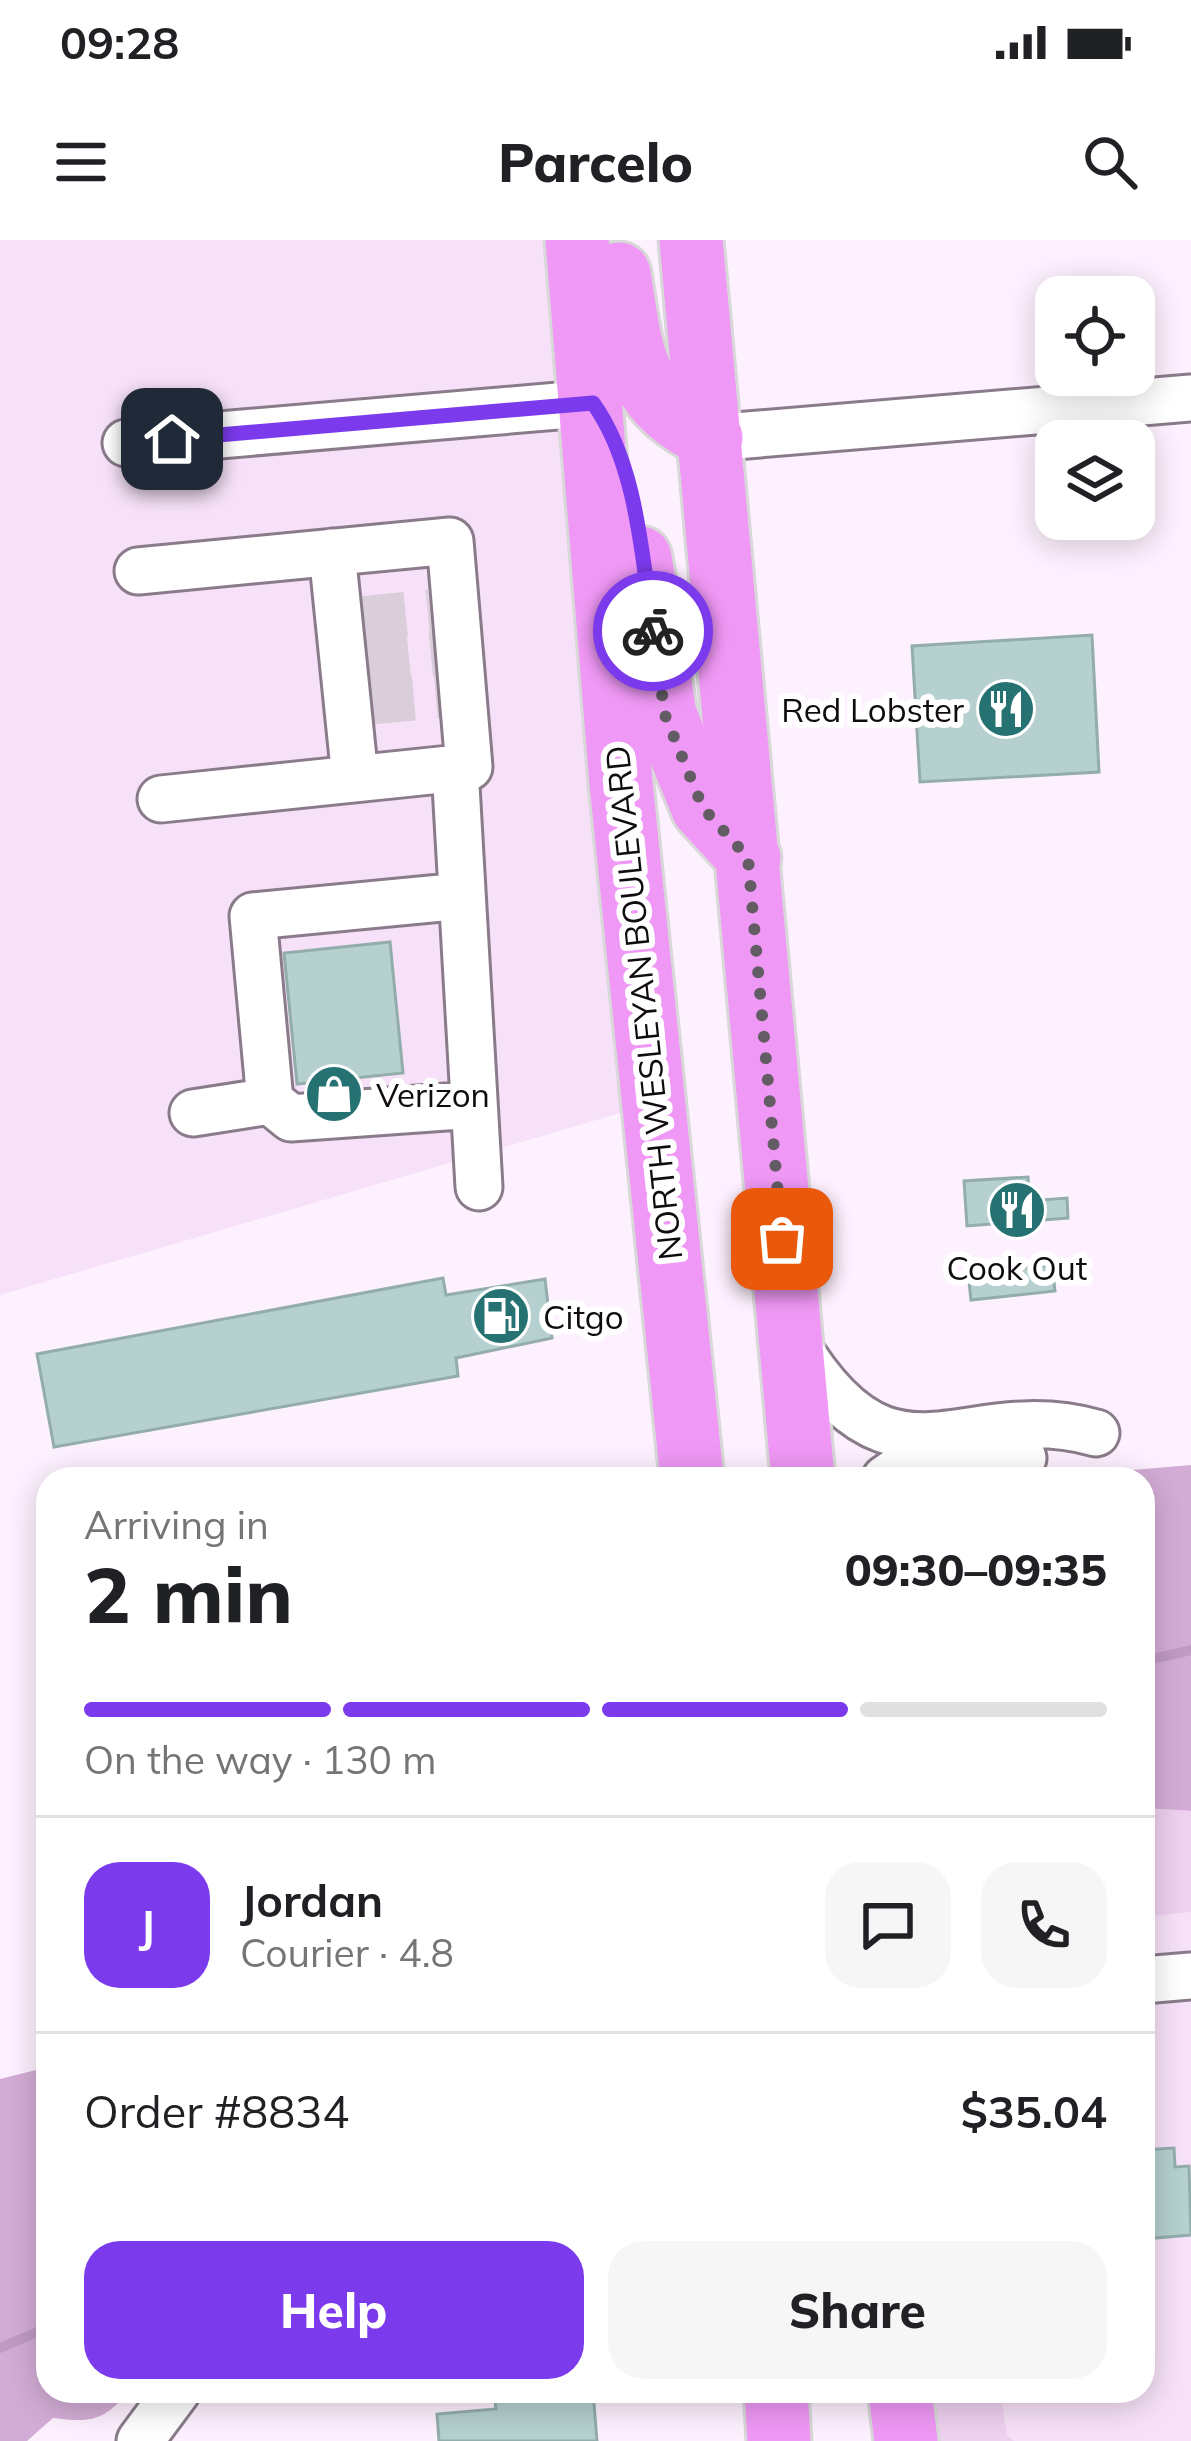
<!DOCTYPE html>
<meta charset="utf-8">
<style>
:root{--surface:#fff;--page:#f6f6f6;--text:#202124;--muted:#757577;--line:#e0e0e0;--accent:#7c3aed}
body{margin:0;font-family:Mulish,sans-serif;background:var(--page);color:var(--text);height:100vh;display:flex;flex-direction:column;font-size:45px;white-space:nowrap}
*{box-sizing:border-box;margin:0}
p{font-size:39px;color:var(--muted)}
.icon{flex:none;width:66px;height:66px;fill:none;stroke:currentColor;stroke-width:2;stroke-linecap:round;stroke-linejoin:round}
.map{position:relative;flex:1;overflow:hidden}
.details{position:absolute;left:36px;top:1227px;width:1119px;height:936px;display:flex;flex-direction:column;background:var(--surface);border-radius:36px;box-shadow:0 6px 30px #0003}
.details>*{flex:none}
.tools{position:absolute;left:1035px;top:36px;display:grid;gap:24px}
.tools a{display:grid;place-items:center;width:120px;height:120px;border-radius:24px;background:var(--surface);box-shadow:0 6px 30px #0003;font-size:60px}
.pin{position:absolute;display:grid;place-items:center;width:102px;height:102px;color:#fff;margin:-51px;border-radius:24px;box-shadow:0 6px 18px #0006}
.courier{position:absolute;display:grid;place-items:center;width:120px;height:120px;margin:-60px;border:9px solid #7c3aed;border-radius:50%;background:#fff;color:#222;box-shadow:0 3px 15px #0007}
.overview em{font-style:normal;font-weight:800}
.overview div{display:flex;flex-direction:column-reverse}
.overview{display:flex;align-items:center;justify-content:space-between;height:204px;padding:0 48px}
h1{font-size:78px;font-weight:800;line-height:90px}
.bar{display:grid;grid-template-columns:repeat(4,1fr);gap:18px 12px;align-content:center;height:144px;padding:0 48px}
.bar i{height:15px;border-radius:9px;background:var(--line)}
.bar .active{background:var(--accent)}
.bar p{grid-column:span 4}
.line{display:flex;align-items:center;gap:30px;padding:0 48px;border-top:3px solid var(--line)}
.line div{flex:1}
.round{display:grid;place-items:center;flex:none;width:126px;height:126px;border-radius:36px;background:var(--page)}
.button{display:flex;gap:24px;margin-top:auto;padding:24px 48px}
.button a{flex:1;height:138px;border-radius:36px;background:var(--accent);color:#fff;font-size:48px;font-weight:800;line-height:138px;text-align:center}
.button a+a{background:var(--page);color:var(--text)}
.status{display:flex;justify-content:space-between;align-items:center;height:84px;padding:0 60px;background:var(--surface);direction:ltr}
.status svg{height:33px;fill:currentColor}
header{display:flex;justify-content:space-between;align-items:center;height:156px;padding:0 48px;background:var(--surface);font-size:54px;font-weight:800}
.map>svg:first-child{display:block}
.built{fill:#f7e1f8}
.green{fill:#eed0ef}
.forest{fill:#d3acd5}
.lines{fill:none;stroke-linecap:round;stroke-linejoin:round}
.stream{stroke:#c09ac2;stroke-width:10}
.building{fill:#b5d0cf;stroke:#93adad;stroke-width:3}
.minor-tunnel{stroke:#dacedb;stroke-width:45;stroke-dasharray:45 22;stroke-linecap:butt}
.minor-casing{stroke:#8a7b8a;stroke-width:51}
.highway-casing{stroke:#d9d8d9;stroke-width:69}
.minor{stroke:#fff;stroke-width:45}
.highway{stroke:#ef98f5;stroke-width:63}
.done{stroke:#635c64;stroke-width:12;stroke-dasharray:0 21.6}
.route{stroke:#7c3aed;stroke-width:15}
.labels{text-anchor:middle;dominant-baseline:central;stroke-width:12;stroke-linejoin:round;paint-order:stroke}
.poi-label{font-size:33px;fill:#100b10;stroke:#fff;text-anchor:start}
.street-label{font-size:33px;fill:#100b10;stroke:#fff}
</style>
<div class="status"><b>09:28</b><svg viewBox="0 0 49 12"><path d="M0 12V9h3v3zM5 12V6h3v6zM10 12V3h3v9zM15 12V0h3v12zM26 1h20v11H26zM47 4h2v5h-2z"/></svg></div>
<header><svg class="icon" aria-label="menu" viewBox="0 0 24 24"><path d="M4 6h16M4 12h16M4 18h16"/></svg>Parcelo<svg class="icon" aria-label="search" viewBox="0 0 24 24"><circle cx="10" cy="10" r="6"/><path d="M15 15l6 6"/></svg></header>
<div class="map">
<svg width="1191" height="2201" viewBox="0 0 1191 2201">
<rect width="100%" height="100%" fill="#fef1ff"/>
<path class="built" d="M 0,0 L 573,0 L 651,864 L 0,1055 Z
M 1191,1672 L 1191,2201 L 939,2201 L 934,2151 L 1143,2151 L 1143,1677 Z"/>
<path class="green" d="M 1143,1568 L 1191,1571 L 1191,1672 L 1143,1677 Z
M 934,2151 L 1000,2151 L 1007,2195 L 1014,2201 L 939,2201 Z"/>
<path class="forest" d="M 1191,1225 L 1191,1571 L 1143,1568 L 1143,1239 L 1027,1239 Z
M 48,1827 L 48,2151 L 129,2151 C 104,2181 91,2183 53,2178 L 27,2201 L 0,2201 L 0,1839 Z"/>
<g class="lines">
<path class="stream" d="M 1143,1421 L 1191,1410
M 0,2108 L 38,2092 L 48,2074"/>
</g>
<path class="building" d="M 1092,395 L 1099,532 L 920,542 L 912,406 Z
M 390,702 L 403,833 L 297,844 L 284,713 Z
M 1028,937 L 1029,961 L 1067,958 L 1068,978 L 967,986 L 964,941 Z
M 1052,1025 L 1055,1051 L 971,1060 L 968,1033 Z
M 443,1038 L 446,1055 L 545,1039 L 552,1098 L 456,1118 L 458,1136 L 54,1207 L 37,1114 Z
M 1174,1908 L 1175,1927 L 1189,1926 L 1191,1995 L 1143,1999 L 1143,1910 Z
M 494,2151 L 593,2151 L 597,2201 L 439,2201 L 437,2174 L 496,2169 Z"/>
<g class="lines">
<path class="minor-tunnel" d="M 361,379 L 430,372
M 364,420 L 435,413
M 369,462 L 438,456"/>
<g class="minor-casing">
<path id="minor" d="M 711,198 L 1191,158
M 126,203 L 593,163
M 332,312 L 355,538
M 138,331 L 450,301 L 469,527 L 161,559
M 455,528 L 479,947
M 462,656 L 253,676 L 270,861 L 291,878 L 474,865
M 193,873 L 270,861
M 794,1101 C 895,1268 960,1155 1096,1193
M 885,1239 L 895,1232 L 1023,1218
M 1143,1740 L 1191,1736
M 140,2201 L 177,2151"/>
</g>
<g class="highway-casing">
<path id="highway" d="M 577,0 L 621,543 L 692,1239
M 691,0 L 803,1239
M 619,34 C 632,114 631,159 711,198
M 640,318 L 665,475 L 703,568 L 749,618
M 776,2151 L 779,2201
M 900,2151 L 906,2201"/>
</g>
<use href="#minor" class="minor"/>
<use href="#highway" class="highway"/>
</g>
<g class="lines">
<path class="done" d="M 653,391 L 665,475 L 703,568 L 748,618 L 782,999"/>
<path class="route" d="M 172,199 L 593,163 C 637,224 642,317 653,391"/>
</g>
<defs>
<g id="restaurant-disc" transform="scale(3)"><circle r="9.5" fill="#267171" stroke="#fff"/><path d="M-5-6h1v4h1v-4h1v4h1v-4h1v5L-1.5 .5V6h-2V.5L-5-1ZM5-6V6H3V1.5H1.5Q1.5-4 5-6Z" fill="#fff"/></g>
<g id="shop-disc" transform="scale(3)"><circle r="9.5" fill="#267171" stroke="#fff"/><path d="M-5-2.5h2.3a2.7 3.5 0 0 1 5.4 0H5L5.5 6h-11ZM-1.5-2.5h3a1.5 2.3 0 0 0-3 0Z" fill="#fff"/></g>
<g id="fuel-disc" transform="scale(3)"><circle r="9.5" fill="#267171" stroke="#fff"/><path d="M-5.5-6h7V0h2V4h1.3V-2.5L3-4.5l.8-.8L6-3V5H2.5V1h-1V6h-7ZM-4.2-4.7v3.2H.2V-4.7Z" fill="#fff"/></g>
</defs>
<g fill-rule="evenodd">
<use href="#restaurant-disc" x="1006" y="469"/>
<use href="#shop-disc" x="334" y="854"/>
<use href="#restaurant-disc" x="1017" y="970"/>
<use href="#fuel-disc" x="501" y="1076"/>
</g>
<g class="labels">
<g class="poi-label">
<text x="964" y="469" text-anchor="end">Red Lobster</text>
<text x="376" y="854">Verizon</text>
<text x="1017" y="1027" text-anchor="middle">Cook Out</text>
<text x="543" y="1076">Citgo</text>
</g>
<g class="street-label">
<text transform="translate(643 763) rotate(-96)">NORTH WESLEYAN BOULEVARD</text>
</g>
</g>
</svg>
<div class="tools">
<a><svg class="icon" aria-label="locate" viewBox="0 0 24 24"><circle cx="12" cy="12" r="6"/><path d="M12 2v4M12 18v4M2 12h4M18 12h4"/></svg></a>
<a><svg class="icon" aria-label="layers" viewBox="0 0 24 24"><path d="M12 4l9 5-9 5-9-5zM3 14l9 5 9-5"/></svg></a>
</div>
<div class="pin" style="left:782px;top:999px;background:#ea580c"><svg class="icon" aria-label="bag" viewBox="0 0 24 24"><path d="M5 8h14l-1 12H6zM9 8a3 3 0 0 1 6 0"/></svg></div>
<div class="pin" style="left:172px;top:199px;background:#1f2937"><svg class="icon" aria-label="home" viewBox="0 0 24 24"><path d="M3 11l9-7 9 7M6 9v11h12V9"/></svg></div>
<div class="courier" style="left:653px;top:391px"><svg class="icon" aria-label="bike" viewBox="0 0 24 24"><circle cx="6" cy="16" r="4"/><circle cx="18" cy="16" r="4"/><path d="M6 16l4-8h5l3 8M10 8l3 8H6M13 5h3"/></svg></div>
<section class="details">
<div class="overview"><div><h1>2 min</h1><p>Arriving in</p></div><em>09:30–09:35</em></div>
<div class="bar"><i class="active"></i><i class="active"></i><i class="active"></i><i></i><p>On the way · 130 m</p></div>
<div class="line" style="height:216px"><b class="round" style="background:var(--accent);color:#fff">J</b><div><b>Jordan</b><p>Courier · 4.8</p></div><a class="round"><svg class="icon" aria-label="chat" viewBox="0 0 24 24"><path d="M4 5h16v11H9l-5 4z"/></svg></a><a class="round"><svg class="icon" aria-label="phone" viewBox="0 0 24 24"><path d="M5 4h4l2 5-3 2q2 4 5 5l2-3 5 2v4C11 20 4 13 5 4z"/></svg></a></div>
<div class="line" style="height:156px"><div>Order #8834</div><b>$35.04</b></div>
<div class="button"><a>Help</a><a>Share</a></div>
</section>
</div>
